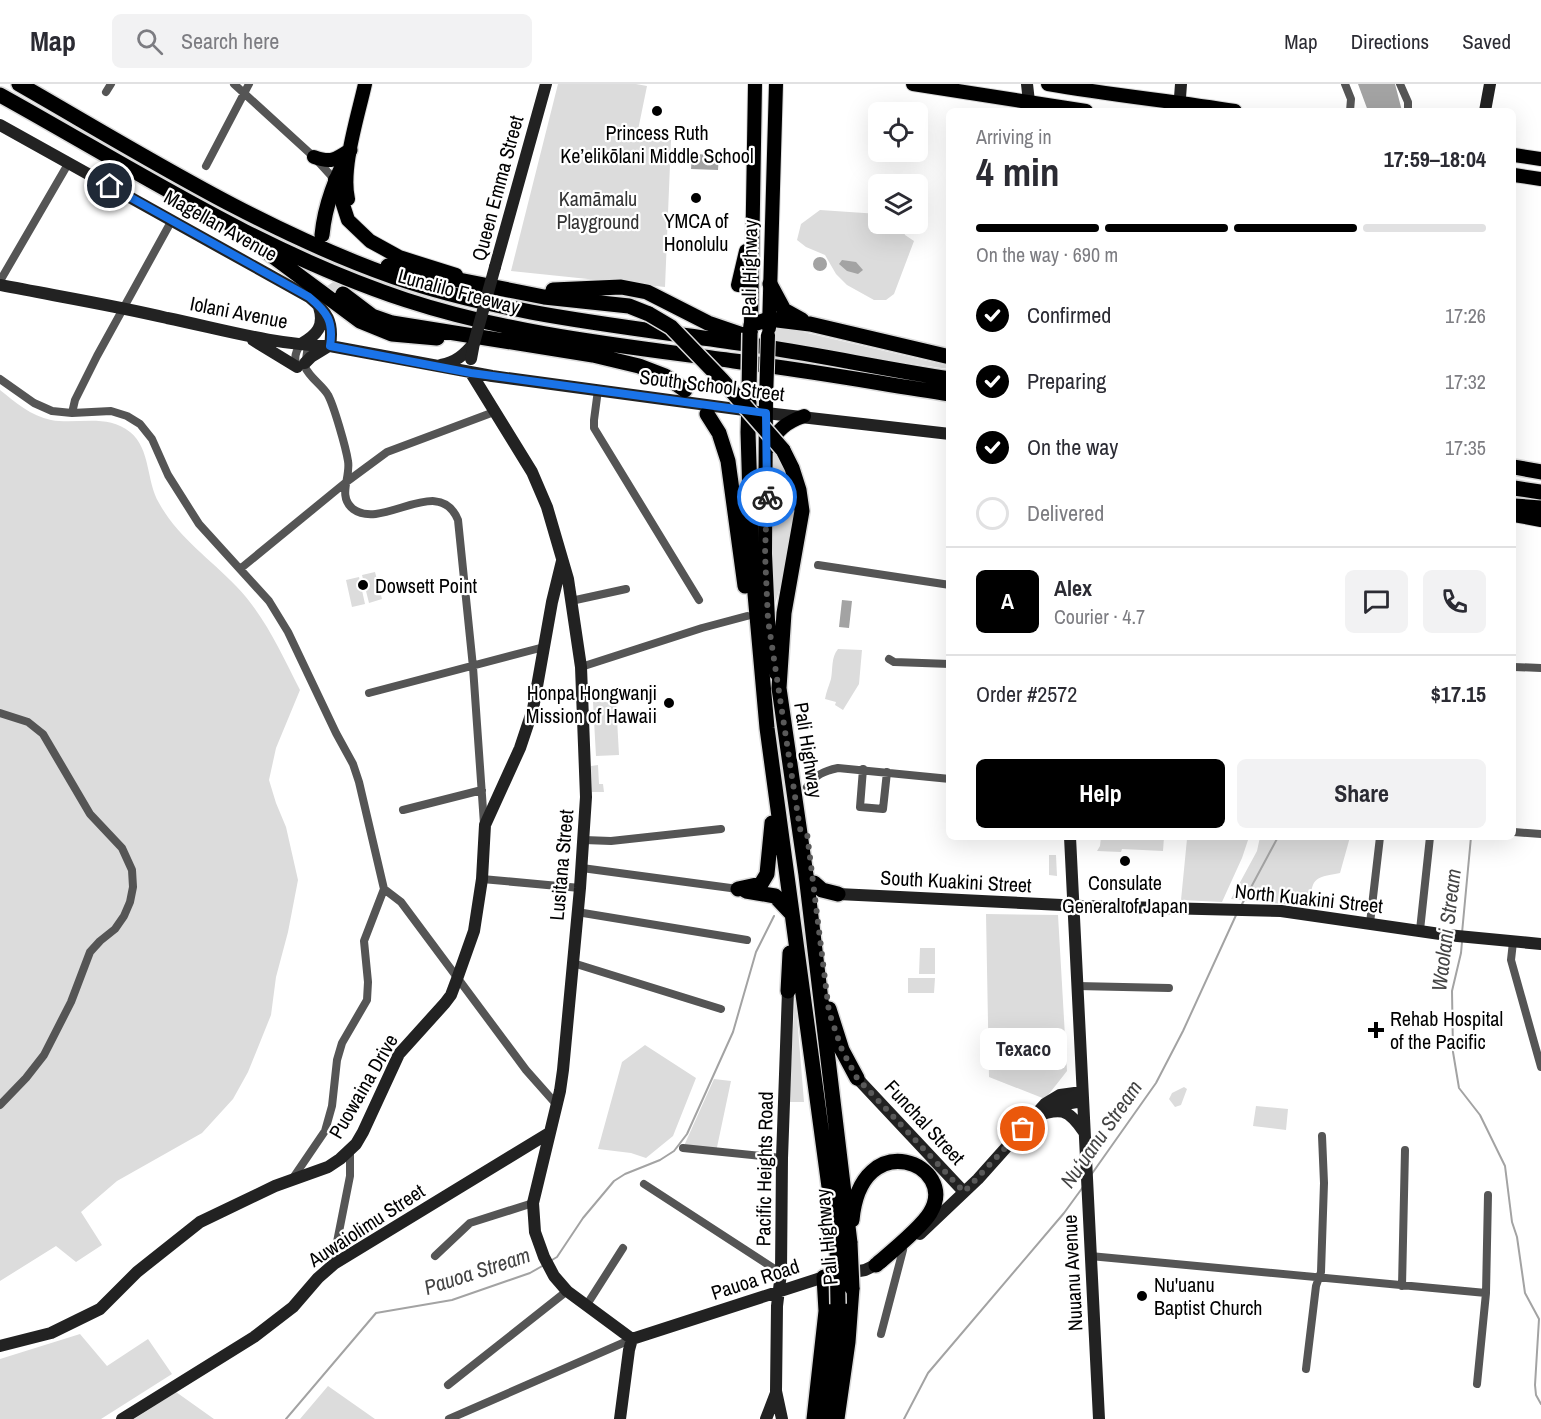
<!DOCTYPE html>
<meta charset="utf-8">
<style>
:root{--surface:#fff;--page:#f2f2f3;--text:#2b2b33;--muted:#7c7c81;--line:#e1e1e2;--accent:#000}
body{margin:0;font-family:"Archivo Narrow",sans-serif;background:var(--page);color:var(--text);height:100vh;display:flex;flex-direction:column;font-size:22px;white-space:nowrap}
*{box-sizing:border-box;margin:0}
p{font-size:20px;color:var(--muted)}
.icon{flex:none;width:33px;height:33px;fill:none;stroke:currentColor;stroke-width:2;stroke-linecap:round;stroke-linejoin:round}
.map{position:relative;flex:1;overflow:hidden}
.details{position:absolute;left:946px;top:24px;width:570px;height:732px;display:flex;flex-direction:column;background:var(--surface);border-radius:9px;box-shadow:0 6px 24px #0002}
.details>*{flex:none}
.fabs{position:absolute;left:868px;top:18px;display:grid;gap:12px}
.fabs a{display:grid;place-items:center;width:60px;height:60px;border-radius:9px;background:var(--surface);box-shadow:0 6px 24px #0002;font-size:30px}
.pin{position:absolute;display:grid;place-items:center;width:51px;height:51px;color:#fff;margin:-26px;border:3px solid #fff;border-radius:50%;box-shadow:0 2px 6px #0007}
.courier{position:absolute;display:grid;place-items:center;width:60px;height:60px;margin:-30px;border:4px solid #1a73e8;border-radius:50%;background:#fff;color:#222;box-shadow:0 2px 8px #0007}
.bubble{position:absolute;height:42px;border-radius:9px;background:var(--surface);box-shadow:0 6px 24px #0002;font-size:20px;font-weight:800;line-height:42px;text-align:center}
.summary em{font-style:normal;font-weight:800}
.summary div{display:flex;flex-direction:column-reverse}
.summary{display:flex;align-items:center;justify-content:space-between;height:102px;padding:0 30px}
h1{font-size:39px;font-weight:800;line-height:45px}
.bar{display:grid;grid-template-columns:repeat(4,1fr);gap:9px 6px;align-content:center;height:72px;padding:0 30px}
.bar i{height:8px;border-radius:4px;background:var(--line)}
.bar .selected{background:var(--accent)}
.bar p{grid-column:span 4}
.line{display:flex;align-items:center;gap:15px;padding:0 30px;border-top:2px solid var(--line)}
.line div{flex:1}
.round{display:grid;place-items:center;flex:none;width:63px;height:63px;border-radius:9px;background:var(--page)}
ol{padding:0 30px;list-style:none}
li{display:flex;align-items:center;gap:18px;height:66px}
li p{margin-inline-start:auto}
li .icon{padding:6px;border-radius:50%;background:var(--accent);color:#fff;stroke-width:4}
li:last-child{color:var(--muted)}
li i{width:33px;height:33px;border:3px solid var(--line);border-radius:50%}
.primary-button{display:flex;gap:12px;margin-top:auto;padding:12px 30px}
.primary-button a{flex:1;height:69px;border-radius:9px;background:var(--accent);color:#fff;font-size:24px;font-weight:800;line-height:69px;text-align:center}
.primary-button a+a{background:var(--page);color:var(--text)}
header{display:flex;align-items:center;gap:36px;box-sizing:border-box;height:84px;padding:0 30px;background:var(--surface);border-bottom:2px solid var(--line)}
header strong{font-size:28px}
nav{display:flex;gap:33px;margin-inline-start:auto;font-size:21px}
.search{width:420px;height:54px;background:var(--page);display:flex;align-items:center;gap:15px;box-sizing:border-box;padding:0 21px;border-radius:9px;color:var(--muted);font-size:22px}
.map>svg:first-child{display:block}
.green{fill:#dcdcdc}
.water{fill:#a3a3a3}
.lines{fill:none;stroke-linecap:round;stroke-linejoin:round}
.stream{stroke:#a3a3a3;stroke-width:2}
.highway-tunnel{stroke:#d9d9d9;stroke-width:15;stroke-dasharray:15 8;stroke-linecap:butt}
.primary-casing{stroke:#dbdbdb;stroke-width:16}
.highway-casing{stroke:#dbdbdb;stroke-width:18}
.street{stroke:#555;stroke-width:8}
.secondary{stroke:#222;stroke-width:12}
.primary{stroke:#000;stroke-width:14}
.highway{stroke:#000;stroke-width:15}
.primary-bridge-casing{stroke:#dbdbdb;stroke-width:16;stroke-linecap:butt}
.highway-bridge-casing{stroke:#dbdbdb;stroke-width:18;stroke-linecap:butt}
.secondary-bridge{stroke:#222;stroke-width:12}
.primary-bridge{stroke:#000;stroke-width:14}
.highway-bridge{stroke:#000;stroke-width:15}
.done{stroke:#595959;stroke-width:6;stroke-dasharray:0 10.8}
.route{stroke:#1a73e8;stroke-width:8}
.poi-dot{fill:#000;stroke:#fff;stroke-width:2}
.labels{text-anchor:middle;dominant-baseline:central;stroke-width:4.5;stroke-linejoin:round;paint-order:stroke}
.poi-label{font-size:20px;fill:#000;stroke:#fff}
.street-label{font-size:20px;fill:#000;stroke:#fff}
.park-label{font-size:20px;fill:#333;stroke:#fff}
.water-label{font-size:21px;font-style:italic;fill:#444;stroke:#fff}
</style>
<header>
<strong>Map</strong>
<div class="search"><svg class="icon" aria-label="search" viewBox="0 0 24 24"><circle cx="10" cy="10" r="6"/><path d="M15 15l6 6"/></svg>Search here</div>
<nav><a>Map</a><a>Directions</a><a>Saved</a></nav>
</header>
<div class="map">
<svg width="1541" height="1335" viewBox="0 0 1541 1335">
<rect width="100%" height="100%" fill="#fff"/>
<path class="green" d="M 558,0 L 636,0 L 647,2 L 637,51 L 671,56 L 665,203 L 511,187 Z
M 759,0 L 763,0 L 760,226 L 752,231 Z
M 820,126 L 879,130 L 879,140 L 901,140 L 905,151 L 914,157 L 894,210 L 886,216 L 874,216 L 847,201 L 836,190 L 825,171 L 806,163 L 797,156 L 801,140 Z
M 773,241 L 949,282 L 949,285 L 869,274 L 770,256 Z
M 0,306 C 15,318 31,332 51,336 C 77,341 106,329 130,348 C 151,365 146,397 159,419 C 177,452 209,474 236,502 C 265,532 281,569 300,606 L 276,664 L 269,696 L 276,719 L 286,743 L 298,796 L 288,848 L 276,893 L 271,931 L 248,988 L 233,1015 L 202,1049 L 117,1097 L 81,1128 L 102,1161 L 76,1178 L 56,1162 L 0,1197 Z
M 771,362 C 778,375 787,386 790,400 C 798,428 784,497 773,525 L 771,517 Z
M 375,488 L 382,515 L 369,519 L 362,491 Z
M 359,493 L 365,520 L 352,523 L 346,496 Z
M 838,565 L 862,566 L 859,600 L 843,626 L 835,621 L 836,618 L 825,615 C 826,608 829,602 831,595 C 833,585 831,573 838,565 Z
M 616,617 L 619,671 L 596,672 L 593,618 Z
M 598,681 L 599,700 L 603,700 L 604,708 L 592,708 L 591,682 Z
M 1101,753 L 1164,753 L 1163,767 L 1122,765 L 1121,768 L 1097,767 L 1100,762 Z
M 1199,753 L 1249,753 L 1242,774 L 1222,818 L 1181,816 L 1187,755 L 1198,755 Z
M 1260,753 L 1350,753 L 1340,789 C 1312,794 1313,794 1309,822 L 1305,822 L 1231,815 L 1257,767 Z
M 1049,771 L 1056,771 L 1057,792 L 1049,791 Z
M 986,830 L 1058,831 L 1067,987 L 1045,1015 L 989,993 Z
M 920,864 L 935,864 L 935,890 L 919,890 Z
M 908,894 L 935,894 L 934,909 L 908,909 Z
M 795,908 L 804,1018 L 789,1018 Z
M 645,961 L 696,994 L 673,1052 L 646,1074 L 631,1069 L 598,1065 L 622,978 Z
M 714,995 L 731,997 L 716,1068 L 683,1064 Z
M 1184,1003 L 1187,1005 L 1181,1021 L 1175,1023 L 1169,1015 L 1172,1009 Z
M 1256,1022 L 1288,1025 L 1286,1046 L 1253,1042 Z
M 80,1250 L 107,1282 L 148,1255 L 172,1290 L 101,1335 L 0,1335 L 0,1275 Z
M 328,1302 L 375,1335 L 300,1335 Z
M 176,1308 L 214,1335 L 134,1335 Z"/>
<path class="water" d="M 1358,0 L 1395,0 L 1402,27 L 1368,27 Z
M 692,70 L 719,71 L 718,86 L 691,85 Z
M813 180a7 7 0 1 1 14 0a7 7 0 1 1-14 0Z
M 842,176 L 856,178 L 863,186 L 858,190 L 847,187 L 839,180 Z
M 842,516 L 852,517 L 849,544 L 839,543 Z"/>
<g class="lines">
<path class="stream" d="M 1241,822 L 1278,753
M 1462,849 L 1471,753
M 1462,858 L 1461,869 L 1452,907 L 1453,968 L 1459,1004 L 1480,1031 L 1505,1082 L 1512,1138 L 1517,1153 L 1525,1209 L 1539,1235 L 1535,1301 L 1536,1311 L 1541,1320
M 1091,1091 L 1156,999 L 1183,947 L 1237,829
M 552,1176 L 557,1173 L 583,1134 L 614,1097 L 625,1090 L 660,1076 L 674,1067 L 687,1050 L 733,948 L 756,868 L 774,832
M 286,1335 L 376,1229 L 452,1216 L 530,1189 L 544,1181
M 904,1335 L 928,1289 L 1064,1129 L 1083,1103"/>
<path class="highway-tunnel" d="M 322,154 C 323,180 326,190 343,210"/>
<g class="primary-casing">
<path id="primary" d="M 913,0 L 1086,27
M 1048,0 C 1110,11 1173,17 1235,27
M 1514,71 L 1541,75
M 314,73 C 331,79 335,76 350,66
M 1514,91 L 1541,95
M 335,96 L 348,136 L 370,157 L 399,173 L 456,191
M 348,115 C 341,84 358,32 365,0
M 746,167 L 738,201 L 751,202
M 751,241 L 755,0
M 769,244 L 776,0
M 766,316 L 765,470 L 768,536 L 776,589
M 769,363 C 776,346 787,338 804,332
M 1514,431 L 1541,436"/>
</g>
<g class="highway-casing">
<path id="highway" d="M 19,0 C 141,70 261,146 394,193 C 504,231 624,242 739,259 C 810,269 879,284 950,295
M 0,11 C 134,85 260,168 406,216 C 513,251 624,262 734,277 C 806,286 878,299 950,310
M 322,151 C 325,120 336,94 350,66
M 267,168 L 360,237 L 392,250 L 437,254
M 388,182 L 544,213 L 629,222 L 649,230
M 770,200 L 784,226 L 802,236
M 553,206 L 621,203 L 647,208 L 708,239 L 749,253
M 343,210 L 372,232 L 392,239 L 593,271 L 639,282 L 665,292 L 685,306
M 750,249 L 751,241 L 769,235 L 810,240 L 950,273
M 749,318 L 748,348 L 752,476 L 767,644 L 837,1162
M 707,330 L 719,349 L 728,377 L 745,502
M 783,366 L 792,384 L 799,406 L 802,427 L 784,529 L 779,604 L 806,791 L 850,1159
M 1514,383 L 1541,388
M 1514,404 L 1541,408
M 1514,422 L 1541,424
M 814,799 L 822,806 L 838,810
M 738,805 L 761,800 L 767,790 L 772,739
M 746,807 L 775,812 L 791,829
M 788,907 L 790,869
M 829,925 L 842,966 L 857,994
M 852,1136 C 861,1040 960,1080 930,1129 C 921,1144 890,1169 876,1181
M 814,1335 L 826,1227 L 824,1193
M 826,1335 L 836,1264 L 838,1220
M 837,1335 L 848,1258 L 852,1204"/>
</g>
<path class="street" d="M 234,0 L 314,73 L 335,96
M 1345,0 L 1351,15 L 1350,27
M 1400,0 L 1408,18 L 1408,27
M 106,8 L 111,0
M 206,82 L 249,0
M 0,197 L 68,80
M 308,261 L 305,283 C 310,294 322,301 328,311 C 334,322 346,364 348,377 C 351,393 337,412 353,425 C 383,447 439,389 458,436 L 473,583 L 484,740
M 298,284 C 293,276 295,268 301,260
M 0,295 L 34,319 L 52,327 L 72,329 L 111,327 L 127,332 L 140,340 L 152,355 L 168,391 L 199,440 L 269,517 L 288,548 L 336,649 L 353,680 L 359,698 L 384,805 L 364,857 L 368,898 L 367,916 L 342,959 L 337,976 L 332,1022 L 325,1047 L 293,1094
M 598,306 L 594,336 L 594,344 L 699,516
M 72,329 L 75,316 L 97,272 L 172,136
M 818,481 L 950,501
M 240,485 L 345,399 L 387,368 L 494,328
M 571,517 L 626,505
M 889,575 L 894,578 L 950,580
M 581,583 L 702,544 L 747,532
M 1514,583 L 1541,584
M 369,609 L 544,563
M 0,629 L 28,638 L 43,650 L 90,730 L 122,764 L 132,786 L 133,803 L 130,818 L 124,832 L 115,845 L 100,857 L 90,868 L 71,918 L 44,971 L 26,994 L 0,1021
M 863,685 L 860,723 L 883,725 L 887,688
M 807,703 C 815,691 824,687 838,684 L 950,695
M 403,726 L 482,706
M 1514,748 L 1541,750
M 584,756 L 611,757 L 721,745
M 582,784 L 738,805
M 482,795 L 580,804
M 384,805 L 401,818 L 526,986 L 557,1021
M 577,828 L 747,856
M 1370,839 L 1380,753
M 1420,846 L 1430,753
M 1513,858 L 1511,876 L 1541,983
M 573,879 L 721,925
M 1077,902 L 1169,904
M 683,1064 L 782,1074
M 644,1100 L 781,1189
M 435,1172 L 470,1139 L 533,1119
M 1090,1172 L 1486,1209
M 334,1180 L 335,1168 L 350,1092 L 350,1067
M 1402,1202 L 1405,1066
M 586,1222 L 623,1164
M 881,1250 L 903,1166
M 1306,1285 L 1316,1202 L 1321,1188 L 1324,1099 L 1322,1052
M 1477,1300 L 1486,1209 L 1488,1111
M 448,1301 L 567,1207
M 449,1335 L 632,1255"/>
<path class="secondary" d="M 1027,0 L 1030,27
M 1179,27 L 1181,0
M 1485,27 L 1490,0
M 0,41 L 309,213 C 327,228 334,237 330,262
M 495,183 L 546,0
M 0,201 C 56,212 112,221 167,234 C 221,245 274,261 330,262 L 492,292 L 766,329 L 950,350
M 253,256 L 297,283
M 301,260 C 317,251 325,242 319,223
M 305,279 L 311,273 L 329,262
M 441,281 C 456,278 464,271 474,259
M 471,289 L 532,388 L 547,423 L 568,495 L 581,583 L 586,713 L 580,804 L 563,986 L 560,1007 L 533,1119 L 535,1148 L 544,1173 L 554,1192 L 567,1207 L 632,1255
M 1070,753 L 1099,1335
M 838,810 L 1082,822 L 1281,827 L 1447,851 L 1541,860
M 857,994 L 964,1108
M 1049,1023 L 1082,1017
M 1034,1033 C 1060,1023 1068,1024 1084,1048
M 920,1150 L 978,1095 L 1045,1020 L 1060,1011 L 1082,1008
M 632,1255 L 824,1193 L 865,1186 L 882,1178
M 0,1262 L 51,1249 L 100,1225 L 137,1188 L 200,1138 L 275,1102 L 328,1083 L 340,1075 L 356,1060 L 363,1048 L 399,970 L 445,919 L 451,911 L 457,895 L 474,847 L 482,795 L 485,741 L 520,664 L 533,625 L 552,518 L 562,477
M 122,1335 L 254,1253 L 293,1223 L 318,1194 L 334,1180 L 549,1049
M 620,1335 L 629,1266 L 632,1255
M 766,1335 L 776,1309
M 782,1335 L 776,1307 L 777,1222 L 781,1189 L 782,1074 L 788,907"/>
<use href="#primary" class="primary"/>
<use href="#highway" class="highway"/>
<g class="primary-bridge-casing">
<path id="primary-bridge" d="M 766,316 L 768,251"/>
</g>
<g class="highway-bridge-casing">
<path id="highway-bridge" d="M 649,230 L 671,243 L 722,296 L 783,366
M 749,309 L 750,249
M 850,1159 L 852,1204
M 837,1162 L 838,1220"/>
</g>
<path class="secondary-bridge" d="M 471,275 L 474,259 L 495,183"/>
<use href="#primary-bridge" class="primary-bridge"/>
<use href="#highway-bridge" class="highway-bridge"/>
</g>
<g class="lines">
<path class="done" d="M 767,413 L 765,470 L 768,536 L 800,745 L 807,749 L 829,928 L 842,966 L 857,994 L 964,1108 L 1023,1045"/>
<path class="route" d="M 110,102 L 309,213 C 327,228 334,237 330,262 L 471,289 L 766,329 L 767,413"/>
</g>
<g class="poi-dot">
<circle cx="657" cy="27" r="6"/>
<circle cx="696" cy="114" r="6"/>
<circle cx="363" cy="501" r="6"/>
<circle cx="669" cy="619" r="6"/>
<circle cx="1125" cy="777" r="6"/>
<path d="M1373 937h6v6h6v6h-6v6h-6v-6h-6v-6h6z"/>
<circle cx="1142" cy="1212" r="6"/>
</g>
<g class="labels">
<g class="poi-label">
<text x="657" y="48">Princess Ruth<tspan x="657" dy="23">Ke’elikōlani Middle School</tspan></text>
<text x="696" y="136">YMCA of<tspan x="696" dy="23">Honolulu</tspan></text>
<text x="375" y="501" text-anchor="start">Dowsett Point</text>
<text x="657" y="608" text-anchor="end">Honpa Hongwanji<tspan x="657" dy="23">Mission of Hawaii</tspan></text>
<text x="1125" y="798">Consulate<tspan x="1125" dy="23">General of Japan</tspan></text>
<text x="1390" y="934" text-anchor="start">Rehab Hospital<tspan x="1390" dy="23">of the Pacific</tspan></text>
<text x="1154" y="1200" text-anchor="start">Nu'uanu<tspan x="1154" dy="23">Baptist Church</tspan></text>
</g>
<g class="street-label">
<text transform="translate(497 104) rotate(-75)">Queen Emma Street</text>
<text transform="translate(221 141) rotate(29)">Magellan Avenue</text>
<text transform="translate(749 184) rotate(-89)">Pali Highway</text>
<text transform="translate(459 207) rotate(15)">Lunalilo Freeway</text>
<text transform="translate(239 228) rotate(11)">Iolani Avenue</text>
<text transform="translate(712 301) rotate(7)">South School Street</text>
<text transform="translate(809 666) rotate(81)">Pali Highway</text>
<text transform="translate(561 781) rotate(-85)">Lusitana Street</text>
<text transform="translate(956 797) rotate(3)">South Kuakini Street</text>
<text transform="translate(1309 814) rotate(6)">North Kuakini Street</text>
<text transform="translate(363 1002) rotate(-60)">Puowaina Drive</text>
<text transform="translate(925 1038) rotate(47)">Funchal Street</text>
<text transform="translate(764 1085) rotate(-89)">Pacific Heights Road</text>
<text transform="translate(366 1141) rotate(-33)">Auwaiolimu Street</text>
<text transform="translate(826 1153) rotate(-95)">Pali Highway</text>
<text transform="translate(1072 1189) rotate(-93)">Nuuanu Avenue</text>
<text transform="translate(755 1195) rotate(-18)">Pauoa Road</text>
</g>
<g class="park-label">
<text x="598" y="114">Kamāmalu<tspan x="598" dy="23">Playground</tspan></text>
</g>
<g class="water-label">
<text transform="translate(1446 846) rotate(-83)">Waolani Stream</text>
<text transform="translate(1101 1050) rotate(-55)">Nuʻuanu Stream</text>
<text transform="translate(477 1187) rotate(-18)">Pauoa Stream</text>
</g>
</g>
</svg>
<div class="fabs">
<a><svg class="icon" aria-label="locate" viewBox="0 0 24 24"><circle cx="12" cy="12" r="6"/><path d="M12 2v4M12 18v4M2 12h4M18 12h4"/></svg></a>
<a><svg class="icon" aria-label="layers" viewBox="0 0 24 24"><path d="M12 4l9 5-9 5-9-5zM3 14l9 5 9-5"/></svg></a>
</div>
<div class="pin" style="left:1023px;top:1045px;background:#ea580c"><svg class="icon" aria-label="bag" viewBox="0 0 24 24"><path d="M5 8h14l-1 12H6zM9 8a3 3 0 0 1 6 0"/></svg></div>
<div class="pin" style="left:110px;top:102px;background:#1f2937"><svg class="icon" aria-label="home" viewBox="0 0 24 24"><path d="M3 11l9-7 9 7M6 9v11h12V9"/></svg></div>
<div class="courier" style="left:767px;top:413px"><svg class="icon" aria-label="bike" viewBox="0 0 24 24"><circle cx="6" cy="16" r="4"/><circle cx="18" cy="16" r="4"/><path d="M6 16l4-8h5l3 8M10 8l3 8H6M13 5h3"/></svg></div>
<div class="bubble" style="left:980px;top:944px;width:87px">Texaco</div>
<section class="details">
<div class="summary"><div><h1>4 min</h1><p>Arriving in</p></div><em>17:59–18:04</em></div>
<div class="bar"><i class="selected"></i><i class="selected"></i><i class="selected"></i><i></i><p>On the way · 690 m</p></div>
<ol>
<li><svg class="icon" aria-label="check" viewBox="0 0 24 24"><path d="M5 12l5 5 9-10"/></svg>Confirmed<p>17:26</p></li>
<li><svg class="icon" aria-label="check" viewBox="0 0 24 24"><path d="M5 12l5 5 9-10"/></svg>Preparing<p>17:32</p></li>
<li><svg class="icon" aria-label="check" viewBox="0 0 24 24"><path d="M5 12l5 5 9-10"/></svg>On the way<p>17:35</p></li>
<li><i></i>Delivered</li>
</ol>
<div class="line" style="height:108px"><b class="round" style="background:var(--accent);color:#fff">A</b><div><b>Alex</b><p>Courier · 4.7</p></div><a class="round"><svg class="icon" aria-label="chat" viewBox="0 0 24 24"><path d="M4 5h16v11H9l-5 4z"/></svg></a><a class="round"><svg class="icon" aria-label="phone" viewBox="0 0 24 24"><path d="M5 4h4l2 5-3 2q2 4 5 5l2-3 5 2v4C11 20 4 13 5 4z"/></svg></a></div>
<div class="line" style="height:78px"><div>Order #2572</div><b>$17.15</b></div>
<div class="primary-button"><a>Help</a><a>Share</a></div>
</section>
</div>
